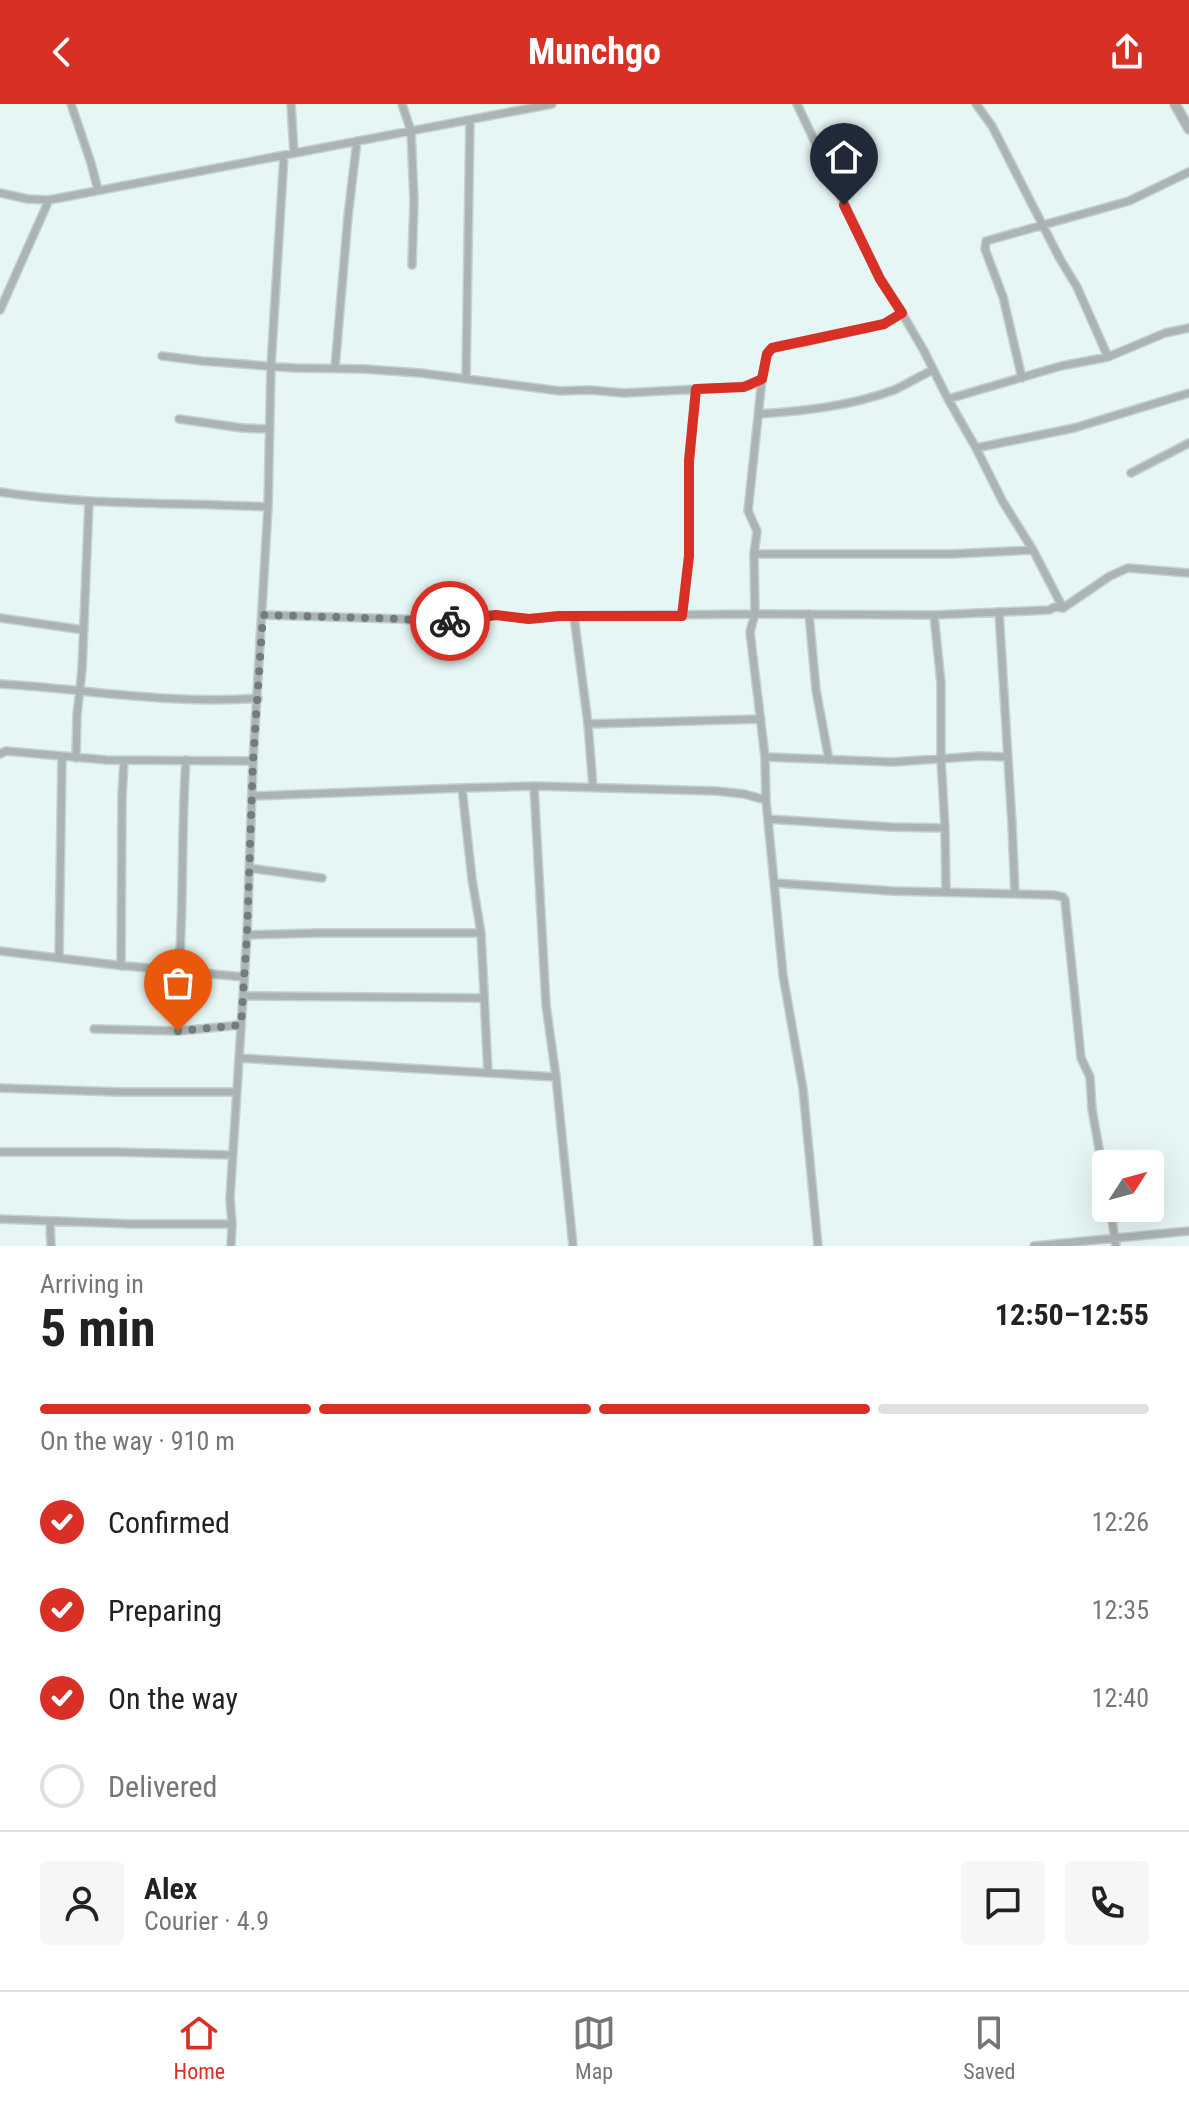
<!DOCTYPE html>
<meta charset="utf-8">
<style>
:root{--surface:#fff;--page:#f6f6f6;--text:#222;--muted:#767676;--line:#e0e0e0;--accent:#d93025}
body{margin:0;font-family:"Roboto Condensed",sans-serif;background:var(--page);color:var(--text);height:100vh;display:flex;flex-direction:column;font-size:30px;white-space:nowrap}
*{box-sizing:border-box;margin:0}
p{font-size:26px;color:var(--muted)}
.icon{flex:none;width:44px;height:44px;fill:none;stroke:currentColor;stroke-width:2;stroke-linecap:round;stroke-linejoin:round}
.map{position:relative;height:1142px;overflow:hidden}
.drawer{display:flex;flex-direction:column;background:var(--surface);flex:1}
.drawer>*{flex:none}
.needle{width:52px;rotate:54deg}
.fabs{position:absolute;left:1092px;top:1046px;display:grid;gap:16px}
.fabs a{display:grid;place-items:center;width:72px;height:72px;border-radius:8px;background:var(--surface);box-shadow:0 8px 32px #0002;font-size:40px}
.pin{position:absolute;display:grid;place-items:center;width:68px;height:68px;color:#fff;margin:-82px -34px;border-radius:50% 50% 50% 0;rotate:-45deg;box-shadow:0 0 8px #0007}
.pin .icon{rotate:45deg}
.courier{position:absolute;display:grid;place-items:center;width:80px;height:80px;margin:-40px;border:6px solid #d93025;border-radius:50%;background:#fff;color:#222;box-shadow:0 2px 10px #0007}
.overview em{font-style:normal;font-weight:700}
.overview div{display:flex;flex-direction:column-reverse}
.overview{display:flex;align-items:center;justify-content:space-between;height:136px;padding:0 40px}
h1{font-size:52px;font-weight:700;line-height:60px}
.bar{display:grid;grid-template-columns:repeat(4,1fr);gap:12px 8px;align-content:center;height:96px;padding:0 40px}
.bar i{height:10px;border-radius:6px;background:var(--line)}
.bar .current{background:var(--accent)}
.bar p{grid-column:span 4}
.line{display:flex;align-items:center;gap:20px;padding:0 40px;border-top:2px solid var(--line)}
.line div{flex:1}
.round{display:grid;place-items:center;flex:none;width:84px;height:84px;border-radius:8px;background:var(--page)}
ol{padding:0 40px;list-style:none}
li{display:flex;align-items:center;gap:24px;height:88px}
li p{margin-inline-start:auto}
li .icon{padding:8px;border-radius:50%;background:var(--accent);color:#fff;stroke-width:4}
li:last-child{color:var(--muted)}
li i{width:44px;height:44px;border:4px solid var(--line);border-radius:50%}
header{display:flex;justify-content:space-between;align-items:center;height:104px;padding:0 40px;background:var(--accent);color:#fff;font-size:36px;font-weight:700}
.tab-bar{display:flex;justify-content:space-around;align-items:center;height:112px;border-top:2px solid var(--line);background:var(--surface);font-size:22px;color:var(--muted)}
.tab-bar a{display:grid;justify-items:center;gap:4px}
.tab-bar .current{color:var(--accent)}
.map>svg:first-child{display:block}
.lines{fill:none;stroke-linecap:round;stroke-linejoin:round}
.minor-casing{stroke:#c3d1d0;stroke-width:10}
.tertiary-casing{stroke:#c3d1d0;stroke-width:12}
.minor{stroke:#acb3b3;stroke-width:7}
.tertiary{stroke:#acb3b3;stroke-width:9}
.done{stroke:#737c7c;stroke-width:8;stroke-dasharray:0 14.4}
.route{stroke:#d93025;stroke-width:10}
</style>
<header><svg class="icon" aria-label="back" viewBox="0 0 24 24"><path d="M15 5l-7 7 7 7"/></svg>Munchgo<svg class="icon" aria-label="share" viewBox="0 0 24 24"><path d="M12 15V3M7 8l5-5 5 5M5 13v7h14v-7"/></svg></header>
<div class="map">
<svg width="1189" height="1142" viewBox="0 0 1189 1142">
<rect width="100%" height="100%" fill="#e6f6f5"/>
<g class="lines">
<g class="minor-casing">
<path id="minor" d="M 71,0 L 91,59 L 98,86
M 291,0 L 294,49
M 402,0 L 411,27 L 414,96 L 412,161
M 797,0 L 880,175 L 902,209 L 884,220 L 810,237 L 778,242 L 769,246 L 767,250 L 762,275 L 748,407 L 757,427 L 754,450 L 755,510 L 750,528 L 765,653 L 766,696 L 783,871 L 803,985 L 818,1142
M 976,0 L 992,22 L 1060,155 L 1077,183 L 1108,253
M 0,89 L 28,95 L 49,96 L 552,0
M 0,206 L 49,96
M 902,209 L 924,247 L 948,295 L 976,344 L 1003,398 L 1033,446 L 1063,504
M 162,252 L 202,257 L 295,264 L 364,265 L 420,269 L 560,287 L 589,286 L 624,289 L 738,283 L 751,281 L 762,275
M 335,264 L 348,112 L 357,37
M 1022,274 L 1003,193 L 985,145 L 986,137 L 1129,97 L 1189,68
M 466,275 L 470,16
M 948,295 L 1061,262 L 1108,253 L 1165,229 L 1189,224
M 759,310 C 804,307 851,302 894,286 C 907,280 920,272 933,266
M 179,315 L 242,324 L 270,325
M 976,344 L 1074,324 L 1189,289
M 1131,369 L 1189,339
M 0,388 C 88,402 179,398 268,403
M 754,450 L 951,450 L 1033,446
M 999,508 L 1012,720 L 1015,790
M 809,510 L 816,586 L 829,656
M 263,511 L 402,515 L 433,518 L 496,511 L 529,515 L 559,512 L 755,510 L 934,511 L 1049,506 L 1055,503 L 1063,504 L 1110,472 L 1128,464 L 1189,469
M 934,511 L 941,579 L 941,655 L 945,724 L 946,788
M 574,512 L 588,620 L 593,683
M 682,512 L 689,452 L 689,357 L 696,285
M 0,514 L 84,526
M 0,580 C 86,585 172,601 258,594
M 588,620 L 761,615
M 0,650 L 6,647 L 107,656 L 253,657
M 765,653 L 893,658 L 980,652 L 1008,653
M 76,654 L 77,611 L 82,566 L 89,397
M 534,682 L 546,901 L 556,973
M 253,692 L 462,684
M 768,715 L 891,723 L 945,724
M 249,764 L 322,774
M 775,779 L 893,787 L 1054,791 L 1063,793 L 1065,796 L 1081,954 L 1090,973 L 1092,1005 L 1106,1084
M 247,831 L 320,829 L 481,829
M 0,847 L 116,861 L 244,873
M 59,854 L 62,652
M 121,862 L 122,693 L 124,657
M 179,866 C 184,796 181,726 186,656
M 243,892 L 484,894
M 94,925 L 178,927 L 241,921
M 239,954 L 556,973 L 573,1142
M 488,969 L 481,829 L 472,775 L 462,684 L 534,682 L 716,687 L 744,690 L 766,696
M 0,984 L 119,988 L 237,988
M 0,1048 L 114,1048 L 233,1051
M 1110,1104 L 1116,1142
M 0,1115 L 132,1120 L 232,1120
M 50,1117 L 51,1142
M 231,1142 L 232,1120 L 230,1094 L 247,831 L 253,657 L 268,403 L 271,262 L 284,51
M 1034,1142 L 1189,1127"/>
</g>
<g class="tertiary-casing">
<path id="tertiary" d="M 1175,0 L 1189,25"/>
</g>
<use href="#minor" class="minor"/>
<use href="#tertiary" class="tertiary"/>
</g>
<g class="lines">
<path class="done" d="M 178,927 L 241,921 L 247,831 L 253,657 L 263,511 L 402,515 L 433,518 L 450,517"/>
<path class="route" d="M 450,517 L 496,511 L 529,515 L 559,512 L 682,512 L 689,452 L 689,357 L 696,285 L 744,283 L 762,275 L 767,250 L 772,244 L 884,220 L 902,209 L 880,175 L 844,101"/>
</g>
</svg>
<div class="fabs">
<a><svg class="needle" viewBox="-14 -14 28 28"><path d="M0-13l5 13h-10z" fill="#e53935"/><path d="M0 13l5-13h-10z" fill="#767676"/></svg></a>
</div>
<div class="pin" style="left:178px;top:927px;background:#ea580c"><svg class="icon" aria-label="bag" viewBox="0 0 24 24"><path d="M5 8h14l-1 12H6zM9 8a3 3 0 0 1 6 0"/></svg></div>
<div class="pin" style="left:844px;top:101px;background:#1f2937"><svg class="icon" aria-label="home" viewBox="0 0 24 24"><path d="M3 11l9-7 9 7M6 9v11h12V9"/></svg></div>
<div class="courier" style="left:450px;top:517px"><svg class="icon" aria-label="bike" viewBox="0 0 24 24"><circle cx="6" cy="16" r="4"/><circle cx="18" cy="16" r="4"/><path d="M6 16l4-8h5l3 8M10 8l3 8H6M13 5h3"/></svg></div>
</div>
<section class="drawer">
<div class="overview"><div><h1>5 min</h1><p>Arriving in</p></div><em>12:50–12:55</em></div>
<div class="bar"><i class="current"></i><i class="current"></i><i class="current"></i><i></i><p>On the way · 910 m</p></div>
<ol>
<li><svg class="icon" aria-label="check" viewBox="0 0 24 24"><path d="M5 12l5 5 9-10"/></svg>Confirmed<p>12:26</p></li>
<li><svg class="icon" aria-label="check" viewBox="0 0 24 24"><path d="M5 12l5 5 9-10"/></svg>Preparing<p>12:35</p></li>
<li><svg class="icon" aria-label="check" viewBox="0 0 24 24"><path d="M5 12l5 5 9-10"/></svg>On the way<p>12:40</p></li>
<li><i></i>Delivered</li>
</ol>
<div class="line" style="height:144px"><a class="round"><svg class="icon" aria-label="person" viewBox="0 0 24 24"><circle cx="12" cy="8" r="4"/><path d="M4 21q1-7 8-7t8 7"/></svg></a><div><b>Alex</b><p>Courier · 4.9</p></div><a class="round"><svg class="icon" aria-label="chat" viewBox="0 0 24 24"><path d="M4 5h16v11H9l-5 4z"/></svg></a><a class="round"><svg class="icon" aria-label="phone" viewBox="0 0 24 24"><path d="M5 4h4l2 5-3 2q2 4 5 5l2-3 5 2v4C11 20 4 13 5 4z"/></svg></a></div>
</section>
<nav class="tab-bar">
<a class="current"><svg class="icon" aria-label="home" viewBox="0 0 24 24"><path d="M3 11l9-7 9 7M6 9v11h12V9"/></svg>Home</a>
<a><svg class="icon" aria-label="map" viewBox="0 0 24 24"><path d="M3 6l6-2 6 2 6-2v14l-6 2-6-2-6 2zM9 4v14M15 6v14"/></svg>Map</a>
<a><svg class="icon" aria-label="saved" viewBox="0 0 24 24"><path d="M7 4h10v16l-5-4-5 4z"/></svg>Saved</a>
</nav>
